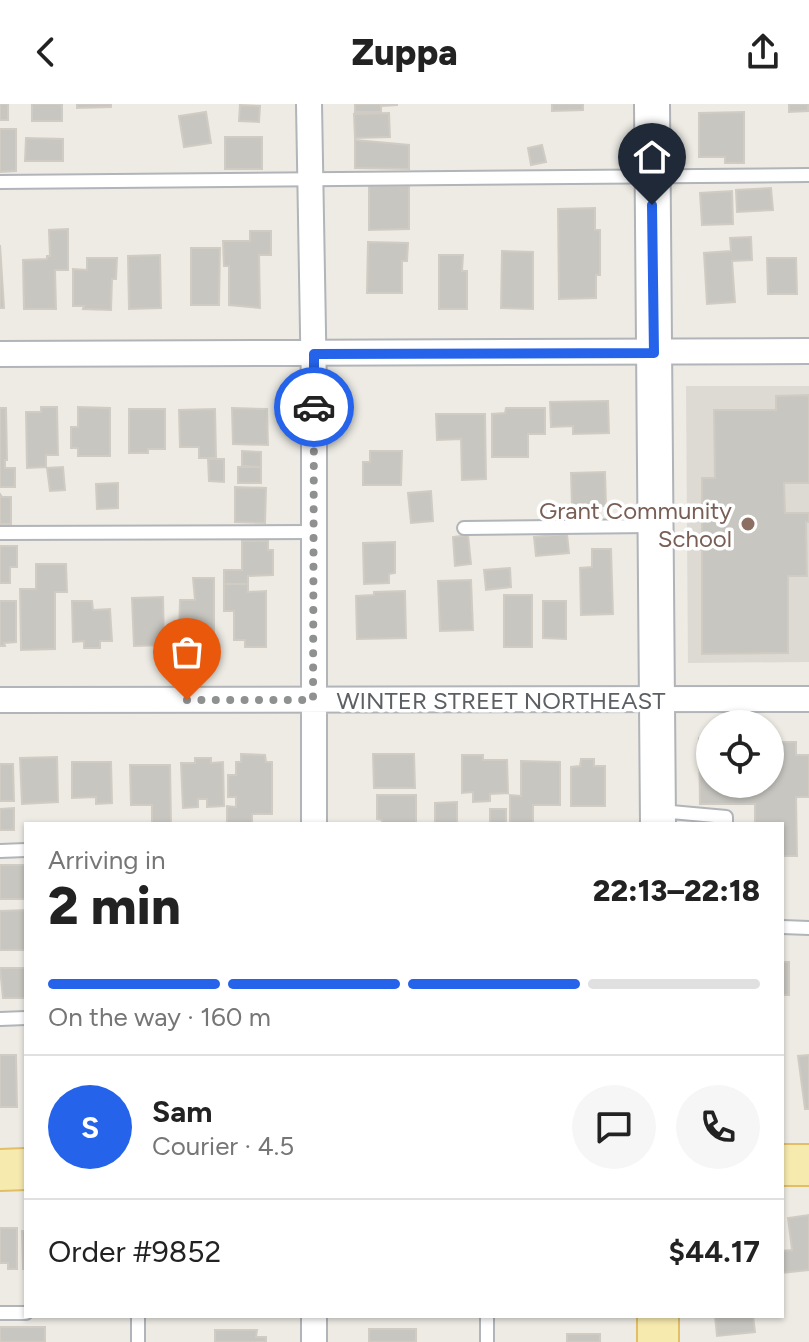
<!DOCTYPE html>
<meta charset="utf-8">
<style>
:root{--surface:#fff;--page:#f6f6f6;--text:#222;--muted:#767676;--line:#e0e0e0;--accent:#2563eb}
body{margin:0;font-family:Figtree,sans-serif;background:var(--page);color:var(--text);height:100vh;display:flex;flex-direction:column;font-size:30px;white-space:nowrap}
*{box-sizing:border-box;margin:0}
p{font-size:26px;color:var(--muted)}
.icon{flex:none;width:44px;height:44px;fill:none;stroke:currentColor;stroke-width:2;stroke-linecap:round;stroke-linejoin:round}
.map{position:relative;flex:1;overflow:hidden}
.sheet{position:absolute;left:24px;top:718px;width:760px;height:496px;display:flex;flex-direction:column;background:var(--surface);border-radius:0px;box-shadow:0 2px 6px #0004}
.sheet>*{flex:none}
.controls{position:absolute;left:696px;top:606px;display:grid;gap:16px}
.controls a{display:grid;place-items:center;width:88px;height:88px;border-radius:50%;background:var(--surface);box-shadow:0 2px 6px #0004;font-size:40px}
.pin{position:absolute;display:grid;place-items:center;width:68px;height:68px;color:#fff;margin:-82px -34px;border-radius:50% 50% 50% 0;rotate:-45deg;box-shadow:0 0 8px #0007}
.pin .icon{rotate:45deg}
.courier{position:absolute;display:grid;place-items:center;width:80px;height:80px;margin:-40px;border:6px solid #2563eb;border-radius:50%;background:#fff;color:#222;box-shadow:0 2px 10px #0007}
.headline em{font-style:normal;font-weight:800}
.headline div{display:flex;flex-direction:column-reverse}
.headline{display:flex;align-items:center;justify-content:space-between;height:136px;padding:0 24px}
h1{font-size:52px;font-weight:800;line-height:60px}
.bar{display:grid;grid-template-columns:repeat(4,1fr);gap:12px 8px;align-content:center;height:96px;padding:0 24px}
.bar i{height:10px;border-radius:6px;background:var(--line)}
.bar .selected{background:var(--accent)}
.bar p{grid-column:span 4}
.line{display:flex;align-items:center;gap:20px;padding:0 24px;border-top:2px solid var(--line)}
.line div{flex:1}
.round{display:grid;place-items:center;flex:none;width:84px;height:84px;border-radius:42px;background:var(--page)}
header{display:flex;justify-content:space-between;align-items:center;height:104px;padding:0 24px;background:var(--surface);font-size:36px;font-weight:800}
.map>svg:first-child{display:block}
.education{fill:#dcdad2}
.building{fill:#c8c6c0;stroke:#d1ccc3;stroke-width:2}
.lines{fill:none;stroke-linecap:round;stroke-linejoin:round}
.service-casing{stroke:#b1b4b8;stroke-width:16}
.minor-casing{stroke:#b1b4b8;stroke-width:28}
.secondary-casing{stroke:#b0b3b7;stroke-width:38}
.primary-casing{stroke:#e2bf67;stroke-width:44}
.service{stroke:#fff;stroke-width:12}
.minor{stroke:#fff;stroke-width:24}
.secondary{stroke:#fff;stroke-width:34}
.primary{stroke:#f6eaaf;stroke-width:40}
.done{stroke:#8f9090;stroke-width:8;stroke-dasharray:0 14.4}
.route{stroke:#2563eb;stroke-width:10}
.education-dot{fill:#8d6e63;stroke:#fff;stroke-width:3}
.labels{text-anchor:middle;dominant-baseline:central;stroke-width:7;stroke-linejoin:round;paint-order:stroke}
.education-label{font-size:24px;fill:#785e54;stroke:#fff;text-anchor:end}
.street-label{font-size:24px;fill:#5c5f63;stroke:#fff}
</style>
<header><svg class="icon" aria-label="back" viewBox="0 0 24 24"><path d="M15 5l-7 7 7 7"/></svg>Zuppa<svg class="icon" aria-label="share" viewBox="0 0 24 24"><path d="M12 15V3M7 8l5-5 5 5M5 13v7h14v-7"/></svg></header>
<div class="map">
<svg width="809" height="1238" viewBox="0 0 809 1238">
<rect width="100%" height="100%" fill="#edebe4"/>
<path class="education" d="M 686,282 L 809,282 L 809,558 L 688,559 Z"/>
<path class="building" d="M 0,0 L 8,0 L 8,16 L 0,16 Z
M 32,0 L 62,0 L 62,17 L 32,17 Z
M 77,0 L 111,0 L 111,3 L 77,4 Z
M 355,0 L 397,0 L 397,1 L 381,2 L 381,8 L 355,8 Z
M 552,0 L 583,0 L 583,6 L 552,7 Z
M 789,0 L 808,0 L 808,7 L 789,8 Z
M 240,1 L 260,2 L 259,18 L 239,17 Z
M 206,8 L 211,39 L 184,43 L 179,12 Z
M 744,8 L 744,59 L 725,59 L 725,53 L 699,53 L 699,9 Z
M 389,9 L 390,33 L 355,34 L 354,10 Z
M 0,25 L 16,25 L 16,67 L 0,68 Z
M 225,33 L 262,33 L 262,65 L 225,65 Z
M 26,34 L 63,35 L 63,57 L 25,57 Z
M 355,36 L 409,41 L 409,65 L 355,64 Z
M 542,41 L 546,58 L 531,61 L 528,44 Z
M 369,82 L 409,82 L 409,125 L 369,126 Z
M 771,84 L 773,106 L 737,108 L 736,86 Z
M 732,87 L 733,120 L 702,121 L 700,89 Z
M 595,104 L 595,126 L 600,126 L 600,171 L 596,171 L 596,194 L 559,195 L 558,105 Z
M 68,125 L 68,166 L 55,166 L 56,205 L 24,205 L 23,156 L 47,155 L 47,152 L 50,152 L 49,126 Z
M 250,127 L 271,127 L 271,151 L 259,151 L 260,204 L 229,201 L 229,162 L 224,162 L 223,137 L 250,137 Z
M 751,133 L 752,156 L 732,157 L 735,198 L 707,200 L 704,149 L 731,147 L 730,134 Z
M 368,138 L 408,139 L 407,157 L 402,157 L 402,189 L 367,189 Z
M 0,141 L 4,204 L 0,204 Z
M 191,144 L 220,144 L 219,201 L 191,201 Z
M 502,147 L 533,148 L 533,205 L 501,204 Z
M 160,151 L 161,204 L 129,205 L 128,152 Z
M 439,151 L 463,151 L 462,167 L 467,167 L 467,205 L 439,205 Z
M 87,154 L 117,154 L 116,175 L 112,175 L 111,206 L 83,205 L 84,202 L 73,202 L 73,165 L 87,166 Z
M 767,154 L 796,154 L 797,190 L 768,190 Z
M 809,291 L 809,379 L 784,379 L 785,409 L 809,409 L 809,418 L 806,418 L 807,472 L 788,472 L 788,549 L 702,550 L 702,374 L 715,374 L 714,306 L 776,306 L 776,292 Z
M 608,297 L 609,329 L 573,330 L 573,322 L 551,323 L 550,298 Z
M 41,303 L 57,303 L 58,351 L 46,351 L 46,363 L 27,364 L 26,308 L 41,308 Z
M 78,303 L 110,304 L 110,352 L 78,352 L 78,344 L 71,344 L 71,323 L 78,323 Z
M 0,304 L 6,304 L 7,356 L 5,356 L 5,364 L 15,364 L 15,383 L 0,383 Z
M 232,304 L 267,305 L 268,341 L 233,340 Z
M 506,304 L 545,304 L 545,330 L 528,330 L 528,353 L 492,353 L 492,310 L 505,309 Z
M 129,305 L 165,305 L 165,345 L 148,345 L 148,349 L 129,349 Z
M 215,305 L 216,354 L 199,354 L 199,343 L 180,343 L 179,306 Z
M 436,310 L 485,310 L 486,375 L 462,376 L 461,335 L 437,336 Z
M 242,347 L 261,348 L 261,363 L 242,362 Z
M 370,347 L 402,347 L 401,381 L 363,381 L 363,358 L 370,358 Z
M 208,355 L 224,355 L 224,378 L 209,377 Z
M 63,363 L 65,386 L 50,387 L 47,364 Z
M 238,363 L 261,363 L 261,379 L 238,379 Z
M 605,368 L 606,402 L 572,402 L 571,369 Z
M 118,379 L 118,404 L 97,405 L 96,380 Z
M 235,383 L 266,384 L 265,419 L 235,418 Z
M 431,387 L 433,417 L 411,419 L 408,389 Z
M 0,390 L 2,393 L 11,393 L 11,420 L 0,420 Z
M 567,430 L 569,449 L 536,452 L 534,433 Z
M 468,431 L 471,460 L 455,462 L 453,433 Z
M 242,437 L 268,437 L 268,446 L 273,446 L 273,471 L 248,472 L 248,480 L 224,480 L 224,466 L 242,466 Z
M 395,438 L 395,469 L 389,470 L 389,479 L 364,480 L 363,439 Z
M 0,442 L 17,442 L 17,463 L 10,463 L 10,479 L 0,479 Z
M 592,445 L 611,445 L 613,510 L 581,511 L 580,464 L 592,463 Z
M 36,460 L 66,460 L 67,488 L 55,488 L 55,545 L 21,546 L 20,485 L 36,485 Z
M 510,464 L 511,483 L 486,486 L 484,466 Z
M 193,474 L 214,474 L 214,533 L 204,533 L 204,540 L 189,540 L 189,533 L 179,533 L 180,496 L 195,496 Z
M 471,476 L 473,526 L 440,527 L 438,477 Z
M 224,480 L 248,480 L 248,488 L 266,487 L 266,543 L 245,543 L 245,536 L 234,536 L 234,507 L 224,507 Z
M 405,487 L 406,534 L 357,535 L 356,492 L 374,491 L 374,488 Z
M 504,491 L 532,491 L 532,543 L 504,543 Z
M 163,493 L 164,541 L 134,542 L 132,494 Z
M 0,497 L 16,497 L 16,538 L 4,539 L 5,542 L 0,542 Z
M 72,497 L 92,497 L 93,506 L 110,505 L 112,537 L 100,537 L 100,544 L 84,544 L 84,537 L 73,538 Z
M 543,497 L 566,497 L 566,535 L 543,534 Z
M 699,634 L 710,634 L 710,680 L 770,680 L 770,638 L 796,638 L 796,651 L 809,651 L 809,693 L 796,693 L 797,752 L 782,752 L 782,720 L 755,720 L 755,700 L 700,700 Z
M 241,650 L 265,651 L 266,658 L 272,658 L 272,710 L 252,710 L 252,720 L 227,720 L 227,702 L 236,703 L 236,693 L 228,693 L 228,671 L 236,671 L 236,658 L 241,658 Z
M 373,650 L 414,650 L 415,684 L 374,684 Z
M 462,651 L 483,651 L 483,656 L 507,656 L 508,689 L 490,690 L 490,697 L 473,698 L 473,688 L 462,689 Z
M 57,653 L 58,698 L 22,700 L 20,654 Z
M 195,654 L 211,654 L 211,659 L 223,658 L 224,702 L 207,703 L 207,695 L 198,695 L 198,703 L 183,704 L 181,659 L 195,659 Z
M 581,655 L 594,655 L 594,662 L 605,662 L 605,702 L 571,702 L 571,663 L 580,662 Z
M 521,657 L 560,658 L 560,701 L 533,701 L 533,720 L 510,720 L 510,691 L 521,692 Z
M 72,658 L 111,658 L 112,699 L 96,700 L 96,693 L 72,694 Z
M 0,660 L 13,660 L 14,697 L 0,697 Z
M 130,661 L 170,661 L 171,720 L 152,720 L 152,701 L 131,701 Z
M 377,691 L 416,691 L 416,720 L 382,720 L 382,716 L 377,715 Z
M 457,698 L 457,720 L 435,720 L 435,699 Z
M 14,704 L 14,726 L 0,726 L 0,705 Z
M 490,705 L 506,705 L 506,720 L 490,720 Z
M 0,761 L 26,761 L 26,795 L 0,795 Z
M 26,806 L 26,846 L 0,846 L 0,807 Z
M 782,858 L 789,858 L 789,891 L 782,891 Z
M 0,864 L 26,864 L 26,894 L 3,894 Z
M 0,951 L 16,951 L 17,1003 L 0,1003 Z
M 809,951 L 809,1005 L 805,1005 L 798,952 Z
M 809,1111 L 809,1166 L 782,1169 L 782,1147 L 792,1146 L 788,1114 Z
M 0,1124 L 17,1124 L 17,1165 L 8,1165 L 8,1159 L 0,1159 Z
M 22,1127 L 26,1127 L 26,1165 L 23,1165 Z
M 715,1212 L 753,1212 L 755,1228 L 717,1232 Z
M 0,1223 L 45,1223 L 45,1238 L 0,1238 Z
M 369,1225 L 416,1225 L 416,1238 L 369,1238 Z
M 215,1226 L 257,1226 L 256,1233 L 266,1233 L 266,1238 L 215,1238 Z
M 567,1230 L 600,1230 L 600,1238 L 567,1238 Z"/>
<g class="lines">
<g class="service-casing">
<path id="service" d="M 0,78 L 809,71
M 464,424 L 652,422
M 0,429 L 314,428
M 660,707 L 726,713 L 726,720
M 0,747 L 26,746
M 782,823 L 809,824
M 0,915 L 26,914
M 0,1209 L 26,1209
M 138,1212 L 138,1238
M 487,1238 L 487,1212"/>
</g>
<g class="minor-casing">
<path id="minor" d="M 309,0 L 314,285 L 314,720
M 0,250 L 809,247
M 0,596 L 809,595
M 314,1212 L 314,1238"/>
</g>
<g class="secondary-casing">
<path id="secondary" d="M 652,0 L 658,720"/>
</g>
<g class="primary-casing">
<path id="primary" d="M 782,1061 L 809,1061
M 0,1066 L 26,1065
M 658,1212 L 658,1238"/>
</g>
<use href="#service" class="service"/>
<use href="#minor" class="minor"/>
<use href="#secondary" class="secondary"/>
<use href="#primary" class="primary"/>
</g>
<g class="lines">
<path class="done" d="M 187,596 L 313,596 L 314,303"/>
<path class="route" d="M 314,303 L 314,250 L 654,249 L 652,101"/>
</g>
<circle class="education-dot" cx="748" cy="420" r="8"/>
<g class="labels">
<g class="education-label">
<text x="732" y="406">Grant Community<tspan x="732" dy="28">School</tspan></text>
</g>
<g class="street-label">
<text x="501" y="596">WINTER STREET NORTHEAST</text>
</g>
</g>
</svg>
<div class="controls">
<a><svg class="icon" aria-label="locate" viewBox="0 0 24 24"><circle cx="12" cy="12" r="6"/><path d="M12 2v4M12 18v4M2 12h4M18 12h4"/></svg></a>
</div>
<div class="pin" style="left:187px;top:596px;background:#ea580c"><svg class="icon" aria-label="bag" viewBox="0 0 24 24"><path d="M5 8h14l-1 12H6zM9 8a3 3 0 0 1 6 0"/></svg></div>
<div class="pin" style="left:652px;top:101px;background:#1f2937"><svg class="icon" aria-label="home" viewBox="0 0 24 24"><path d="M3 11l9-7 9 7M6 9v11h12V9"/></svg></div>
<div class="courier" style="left:314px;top:303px"><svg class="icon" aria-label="car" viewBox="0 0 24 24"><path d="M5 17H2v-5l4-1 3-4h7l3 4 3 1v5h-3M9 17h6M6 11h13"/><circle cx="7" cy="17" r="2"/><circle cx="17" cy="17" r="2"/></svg></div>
<section class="sheet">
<div class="headline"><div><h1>2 min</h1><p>Arriving in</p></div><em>22:13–22:18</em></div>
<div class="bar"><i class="selected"></i><i class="selected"></i><i class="selected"></i><i></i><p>On the way · 160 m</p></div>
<div class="line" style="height:144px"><b class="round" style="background:var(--accent);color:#fff">S</b><div><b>Sam</b><p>Courier · 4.5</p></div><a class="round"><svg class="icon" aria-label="chat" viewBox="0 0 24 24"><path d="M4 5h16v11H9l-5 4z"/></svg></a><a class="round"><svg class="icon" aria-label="phone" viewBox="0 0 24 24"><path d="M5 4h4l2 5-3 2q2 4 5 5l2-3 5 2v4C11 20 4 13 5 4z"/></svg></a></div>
<div class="line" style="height:104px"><div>Order #9852</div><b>$44.17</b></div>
</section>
</div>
